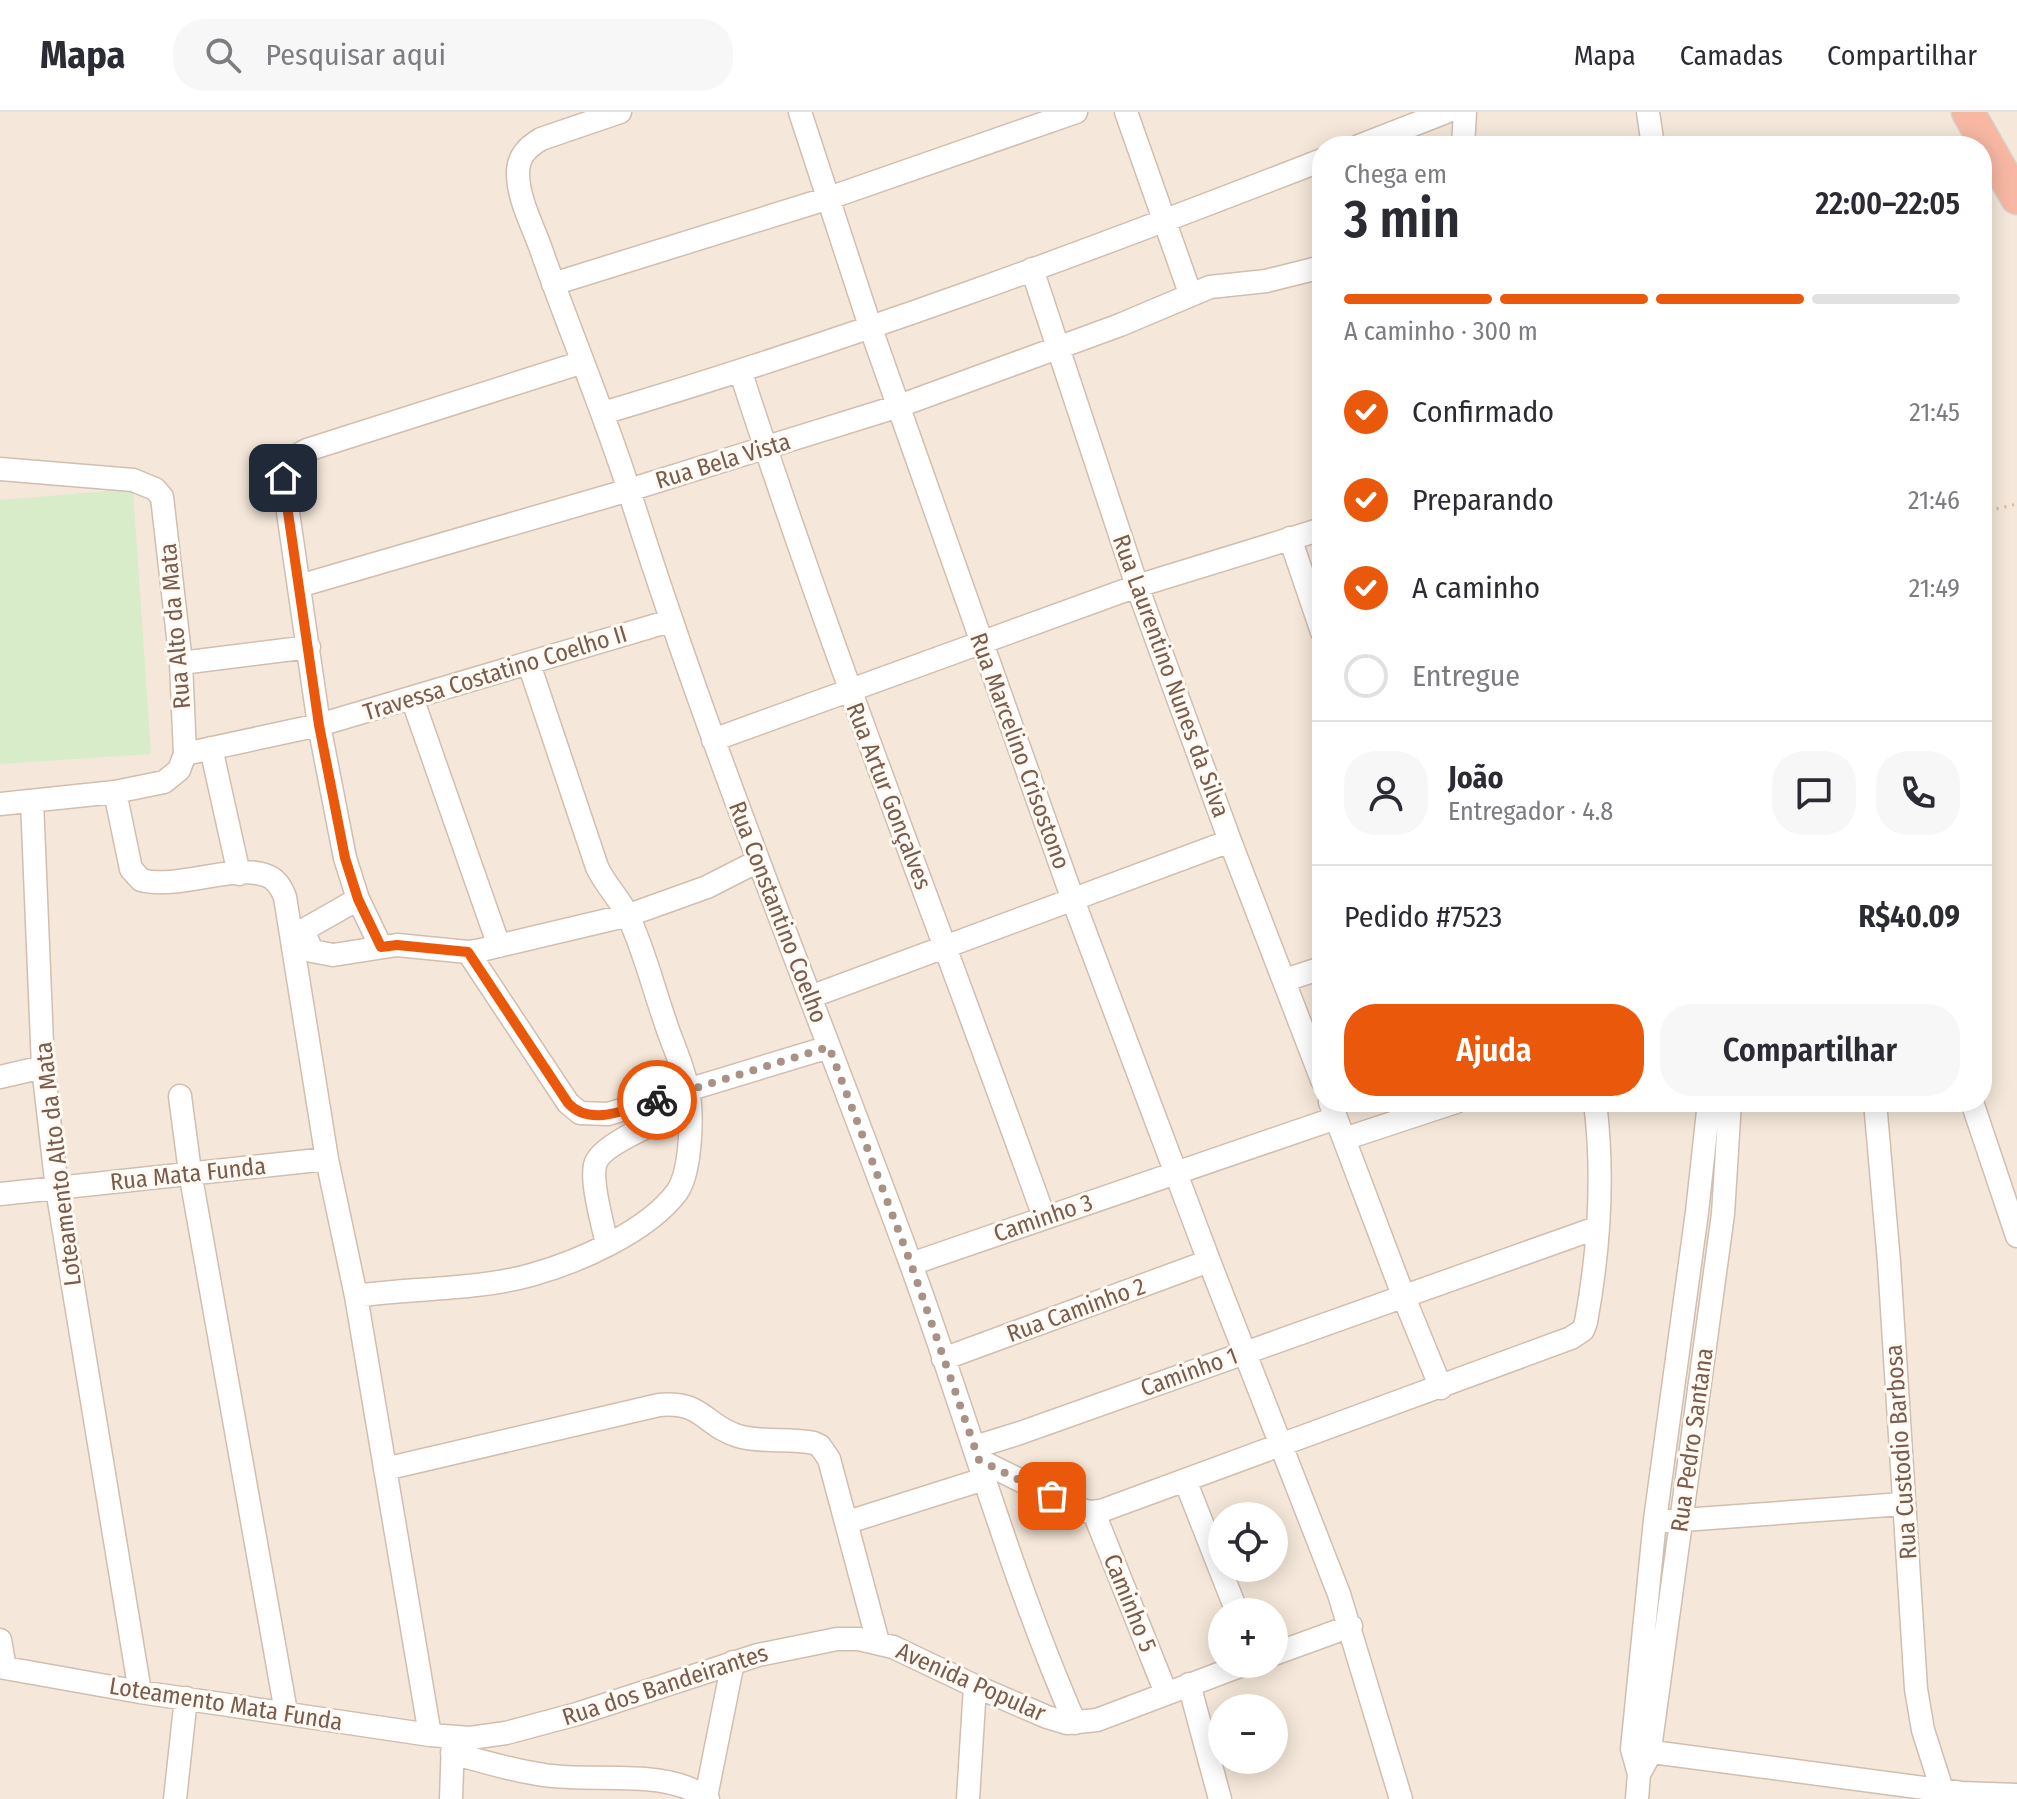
<!DOCTYPE html>
<html lang="pt">
<meta charset="utf-8">
<style>
:root{--surface:#fff;--page:#f7f7f7;--text:#2b2b33;--muted:#7c7c81;--line:#e1e1e2;--accent:#ea580c}
body{margin:0;font-family:"Fira Sans Condensed",sans-serif;background:var(--page);color:var(--text);height:100vh;display:flex;flex-direction:column;font-size:30px;white-space:nowrap}
*{box-sizing:border-box;margin:0}
p{font-size:26px;color:var(--muted)}
.icon{flex:none;width:44px;height:44px;fill:none;stroke:currentColor;stroke-width:2;stroke-linecap:round;stroke-linejoin:round}
.map{position:relative;flex:1;overflow:hidden}
.sheet{position:absolute;left:1312px;top:24px;width:680px;height:976px;display:flex;flex-direction:column;background:var(--surface);border-radius:32px;box-shadow:0 4px 20px #0003}
.sheet>*{flex:none}
.controls{position:absolute;left:1208px;top:1390px;display:grid;gap:16px}
.controls a{display:grid;place-items:center;width:80px;height:80px;border-radius:50%;background:var(--surface);box-shadow:0 4px 20px #0003;font-size:40px}
.pin{position:absolute;display:grid;place-items:center;width:68px;height:68px;color:#fff;margin:-34px;border-radius:16px;box-shadow:0 4px 12px #0006}
.courier{position:absolute;display:grid;place-items:center;width:80px;height:80px;margin:-40px;border:6px solid #ea580c;border-radius:50%;background:#fff;color:#222;box-shadow:0 2px 10px #0007}
.headline em{font-style:normal;font-weight:600}
.headline div{display:flex;flex-direction:column-reverse}
.headline{display:flex;align-items:center;justify-content:space-between;height:136px;padding:0 32px}
h1{font-size:52px;font-weight:600;line-height:60px}
.bar{display:grid;grid-template-columns:repeat(4,1fr);gap:12px 8px;align-content:center;height:96px;padding:0 32px}
.bar i{height:10px;border-radius:6px;background:var(--line)}
.bar .active{background:var(--accent)}
.bar p{grid-column:span 4}
.line{display:flex;align-items:center;gap:20px;padding:0 32px;border-top:2px solid var(--line)}
.line div{flex:1}
.round{display:grid;place-items:center;flex:none;width:84px;height:84px;border-radius:32px;background:var(--page)}
ol{padding:0 32px;list-style:none}
li{display:flex;align-items:center;gap:24px;height:88px}
li p{margin-inline-start:auto}
li .icon{padding:8px;border-radius:50%;background:var(--accent);color:#fff;stroke-width:4}
li:last-child{color:var(--muted)}
li i{width:44px;height:44px;border:4px solid var(--line);border-radius:50%}
.primary-button{display:flex;gap:16px;margin-top:auto;padding:16px 32px}
.primary-button a{flex:1;height:92px;border-radius:32px;background:var(--accent);color:#fff;font-size:32px;font-weight:600;line-height:92px;text-align:center}
.primary-button a+a{background:var(--page);color:var(--text)}
header{display:flex;align-items:center;gap:48px;box-sizing:border-box;height:112px;padding:0 40px;background:var(--surface);border-bottom:2px solid var(--line)}
header strong{font-size:38px}
nav{display:flex;gap:44px;margin-inline-start:auto;font-size:28px}
.search{width:560px;height:72px;background:var(--page);display:flex;align-items:center;gap:20px;box-sizing:border-box;padding:0 28px;border-radius:32px;color:var(--muted);font-size:30px}
.map>svg:first-child{display:block}
.residential{fill:#f5e8da;fill-rule:evenodd}
.green{fill:#d8ecc9}
.lines{fill:none;stroke-linecap:round;stroke-linejoin:round}
.minor-casing{stroke:#d1beb0;stroke-width:25}
.highway-casing{stroke:#dad1cd;stroke-width:35}
.path{stroke:#d9b8a5;stroke-width:3;stroke-dasharray:2 6;stroke-linecap:butt}
.minor{stroke:#fff;stroke-width:22}
.highway{stroke:#f7b7a3;stroke-width:32}
.done{stroke:#a89285;stroke-width:8;stroke-dasharray:0 14.4}
.route{stroke:#ea580c;stroke-width:10}
.labels{text-anchor:middle;dominant-baseline:central;stroke-width:6;stroke-linejoin:round;paint-order:stroke}
.street-label{font-size:24px;fill:#7a5c4d;stroke:#fffaf3}
</style>
<header>
<strong>Mapa</strong>
<div class="search"><svg class="icon" aria-label="search" viewBox="0 0 24 24"><circle cx="10" cy="10" r="6"/><path d="M15 15l6 6"/></svg>Pesquisar aqui</div>
<nav><a>Mapa</a><a>Camadas</a><a>Compartilhar</a></nav>
</header>
<div class="map">
<svg width="2017" height="1687" viewBox="0 0 2017 1687">
<rect width="100%" height="100%" fill="#fdf6ec"/>
<path class="residential" d="M 0,0 L 2017,0 L 2017,1687 L 0,1687 ZM 1322,34 L 1982,34 L 1982,990 L 1322,990 ZM 1222,1404 L 1274,1404 L 1274,1456 L 1222,1456 ZM 1222,1500 L 1274,1500 L 1274,1552 L 1222,1552 ZM 1222,1596 L 1274,1596 L 1274,1648 L 1222,1648 Z"/>
<path class="green" d="M 133,377 L 151,642 L 0,652 L 0,388 Z"/>
<g class="lines">
<g class="minor-casing">
<path id="minor" d="M 620,0 L 541,27 C 528,35 519,43 518,59 C 517,86 534,116 542,140 C 571,223 606,304 632,388 C 713,645 816,894 909,1147 C 966,1301 1009,1460 1075,1611
M 800,0 L 870,214 L 1073,788 L 1209,1149 L 1339,1482 L 1401,1687
M 1126,0 L 1190,181
M 1648,0 L 1653,34
M 1359,34 L 1446,0
M 1463,34 L 1465,0
M 1032,157 L 1137,474 L 1230,729 L 1322,968
M 553,172 L 829,86 L 1076,0
M 741,261 C 833,545 943,824 1044,1105
M 603,301 C 846,229 1086,140 1322,48
M 0,357 L 133,368 L 155,377 L 162,385 L 181,551 L 185,642 L 179,658 L 164,670 L 115,680 L 0,692
M 1290,426 L 1322,520
M 299,474 L 629,378 L 899,294 L 1120,213 L 1210,175 L 1266,169 L 1322,155
M 181,551 L 309,535
M 412,586 L 499,834
M 713,628 L 1137,474 L 1322,417
M 211,636 L 239,762
M 185,642 L 319,613 L 670,509
M 115,680 L 131,757 L 141,768 C 177,778 233,752 265,763 C 276,766 281,775 285,785 L 327,1047 L 356,1184 L 430,1623
M 32,689 L 43,955 L 57,1077 L 140,1580
M 303,818 L 312,839 L 333,843 L 397,833 L 468,840 L 481,838 L 629,803 L 707,775 L 758,749
M 293,824 L 358,787
M 381,835 L 358,787 L 345,746 L 319,613 L 283,366 C 285,351 293,345 307,338 L 583,250
M 468,840 L 568,991 L 580,1001 L 608,1002 L 829,935
M 1285,868 L 1322,856
M 810,885 L 1230,729
M 0,965 L 43,955
M 180,984 L 190,1060 L 286,1600
M 1330,990 L 1403,1183 L 1441,1276
M 1875,990 L 1889,1150 L 1916,1577 L 1923,1618 L 1945,1687
M 1972,990 L 2017,1124
M 1344,1027 L 1456,990
M 0,1082 L 327,1047
M 607,1133 C 603,1112 591,1073 595,1053 C 600,1031 668,1006 689,996
M 911,1152 L 1336,1006
M 356,1184 C 412,1176 478,1178 531,1163 C 578,1150 647,1120 677,1080 C 691,1060 693,1003 688,979 C 684,955 672,932 665,909 C 653,875 644,838 629,806 C 621,788 605,773 597,755 L 529,552
M 943,1247 L 1209,1149
M 975,1335 L 1020,1321 L 1596,1116
M 979,1348 L 1076,1396 L 1089,1400 L 1101,1399 L 1571,1226 L 1583,1218 L 1586,1210 C 1599,1139 1604,1062 1595,990
M 385,1357 L 659,1293 C 704,1289 703,1313 738,1324 C 762,1331 789,1326 814,1331 L 820,1334 L 829,1347 L 878,1530
M 1185,1368 L 1237,1500
M 1094,1401 L 1166,1581
M 1669,1409 L 1903,1392
M 848,1410 L 984,1367
M 0,1528 L 5,1556
M 1274,1542 L 1351,1514
M 0,1555 L 140,1580 L 430,1623 L 470,1626 L 506,1621 L 577,1602 L 758,1543 L 837,1527 L 859,1527 L 893,1535 L 975,1574 L 1047,1605 L 1067,1611 L 1097,1608 L 1245,1552
M 1189,1572 L 1220,1687
M 1637,1638 L 1962,1681 L 2017,1683
M 452,1641 C 482,1649 513,1659 544,1663 C 595,1671 665,1655 708,1687
M 1639,1662 L 1649,1644 L 1653,1615 L 1723,1102 L 1730,990
M 706,1685 L 733,1550
M 175,1687 L 186,1586
M 451,1687 L 453,1628
M 968,1687 L 975,1574
M 1637,1687 L 1639,1662 L 1632,1637 L 1655,1408 L 1697,1100 L 1709,990"/>
</g>
<g class="highway-casing">
<path id="highway" d="M 1968,0 L 2017,86"/>
</g>
<path class="path" d="M 1982,403 L 1991,398 L 2017,392"/>
<use href="#minor" class="minor"/>
<use href="#highway" class="highway"/>
</g>
<g class="lines">
<path class="done" d="M 657,988 L 829,935 L 911,1152 L 979,1348 L 1052,1384"/>
<path class="route" d="M 283,366 L 319,613 L 345,746 L 358,787 L 381,835 L 397,833 L 468,840 L 568,991 C 590,1016 630,996 657,988"/>
</g>
<g class="labels">
<g class="street-label">
<text transform="translate(723 349) rotate(-17)">Rua Bela Vista</text>
<text transform="translate(175 514) rotate(-95)">Rua Alto da Mata</text>
<text transform="translate(495 561) rotate(-17)">Travessa Costatino Coelho II</text>
<text transform="translate(1171 564) rotate(70)">Rua Laurentino Nunes da Silva</text>
<text transform="translate(1020 639) rotate(70)">Rua Marcelino Crisostono</text>
<text transform="translate(889 684) rotate(69)">Rua Artur Gonçalves</text>
<text transform="translate(778 800) rotate(69)">Rua Constantino Coelho</text>
<text transform="translate(58 1052) rotate(-97)">Loteamento Alto da Mata</text>
<text transform="translate(188 1062) rotate(-6)">Rua Mata Funda</text>
<text transform="translate(1043 1106) rotate(-19)">Caminho 3</text>
<text transform="translate(1076 1198) rotate(-20)">Rua Caminho 2</text>
<text transform="translate(1189 1260) rotate(-20)">Caminho 1</text>
<text transform="translate(1692 1328) rotate(-82)">Rua Pedro Santana</text>
<text transform="translate(1901 1340) rotate(-94)">Rua Custodio Barbosa</text>
<text transform="translate(1130 1491) rotate(68)">Caminho 5</text>
<text transform="translate(971 1570) rotate(24)">Avenida Popular</text>
<text transform="translate(665 1573) rotate(-18)">Rua dos Bandeirantes</text>
<text transform="translate(226 1592) rotate(9)">Loteamento Mata Funda</text>
</g>
</g>
</svg>
<div class="controls">
<a><svg class="icon" aria-label="locate" viewBox="0 0 24 24"><circle cx="12" cy="12" r="6"/><path d="M12 2v4M12 18v4M2 12h4M18 12h4"/></svg></a>
<a>+</a>
<a>−</a>
</div>
<div class="pin" style="left:1052px;top:1384px;background:#ea580c"><svg class="icon" aria-label="bag" viewBox="0 0 24 24"><path d="M5 8h14l-1 12H6zM9 8a3 3 0 0 1 6 0"/></svg></div>
<div class="pin" style="left:283px;top:366px;background:#1f2937"><svg class="icon" aria-label="home" viewBox="0 0 24 24"><path d="M3 11l9-7 9 7M6 9v11h12V9"/></svg></div>
<div class="courier" style="left:657px;top:988px"><svg class="icon" aria-label="bike" viewBox="0 0 24 24"><circle cx="6" cy="16" r="4"/><circle cx="18" cy="16" r="4"/><path d="M6 16l4-8h5l3 8M10 8l3 8H6M13 5h3"/></svg></div>
<section class="sheet">
<div class="headline"><div><h1>3 min</h1><p>Chega em</p></div><em>22:00–22:05</em></div>
<div class="bar"><i class="active"></i><i class="active"></i><i class="active"></i><i></i><p>A caminho · 300 m</p></div>
<ol>
<li><svg class="icon" aria-label="check" viewBox="0 0 24 24"><path d="M5 12l5 5 9-10"/></svg>Confirmado<p>21:45</p></li>
<li><svg class="icon" aria-label="check" viewBox="0 0 24 24"><path d="M5 12l5 5 9-10"/></svg>Preparando<p>21:46</p></li>
<li><svg class="icon" aria-label="check" viewBox="0 0 24 24"><path d="M5 12l5 5 9-10"/></svg>A caminho<p>21:49</p></li>
<li><i></i>Entregue</li>
</ol>
<div class="line" style="height:144px"><a class="round"><svg class="icon" aria-label="person" viewBox="0 0 24 24"><circle cx="12" cy="8" r="4"/><path d="M4 21q1-7 8-7t8 7"/></svg></a><div><b>João</b><p>Entregador · 4.8</p></div><a class="round"><svg class="icon" aria-label="chat" viewBox="0 0 24 24"><path d="M4 5h16v11H9l-5 4z"/></svg></a><a class="round"><svg class="icon" aria-label="phone" viewBox="0 0 24 24"><path d="M5 4h4l2 5-3 2q2 4 5 5l2-3 5 2v4C11 20 4 13 5 4z"/></svg></a></div>
<div class="line" style="height:104px"><div>Pedido #7523</div><b>R$40.09</b></div>
<div class="primary-button"><a>Ajuda</a><a>Compartilhar</a></div>
</section>
</div>
